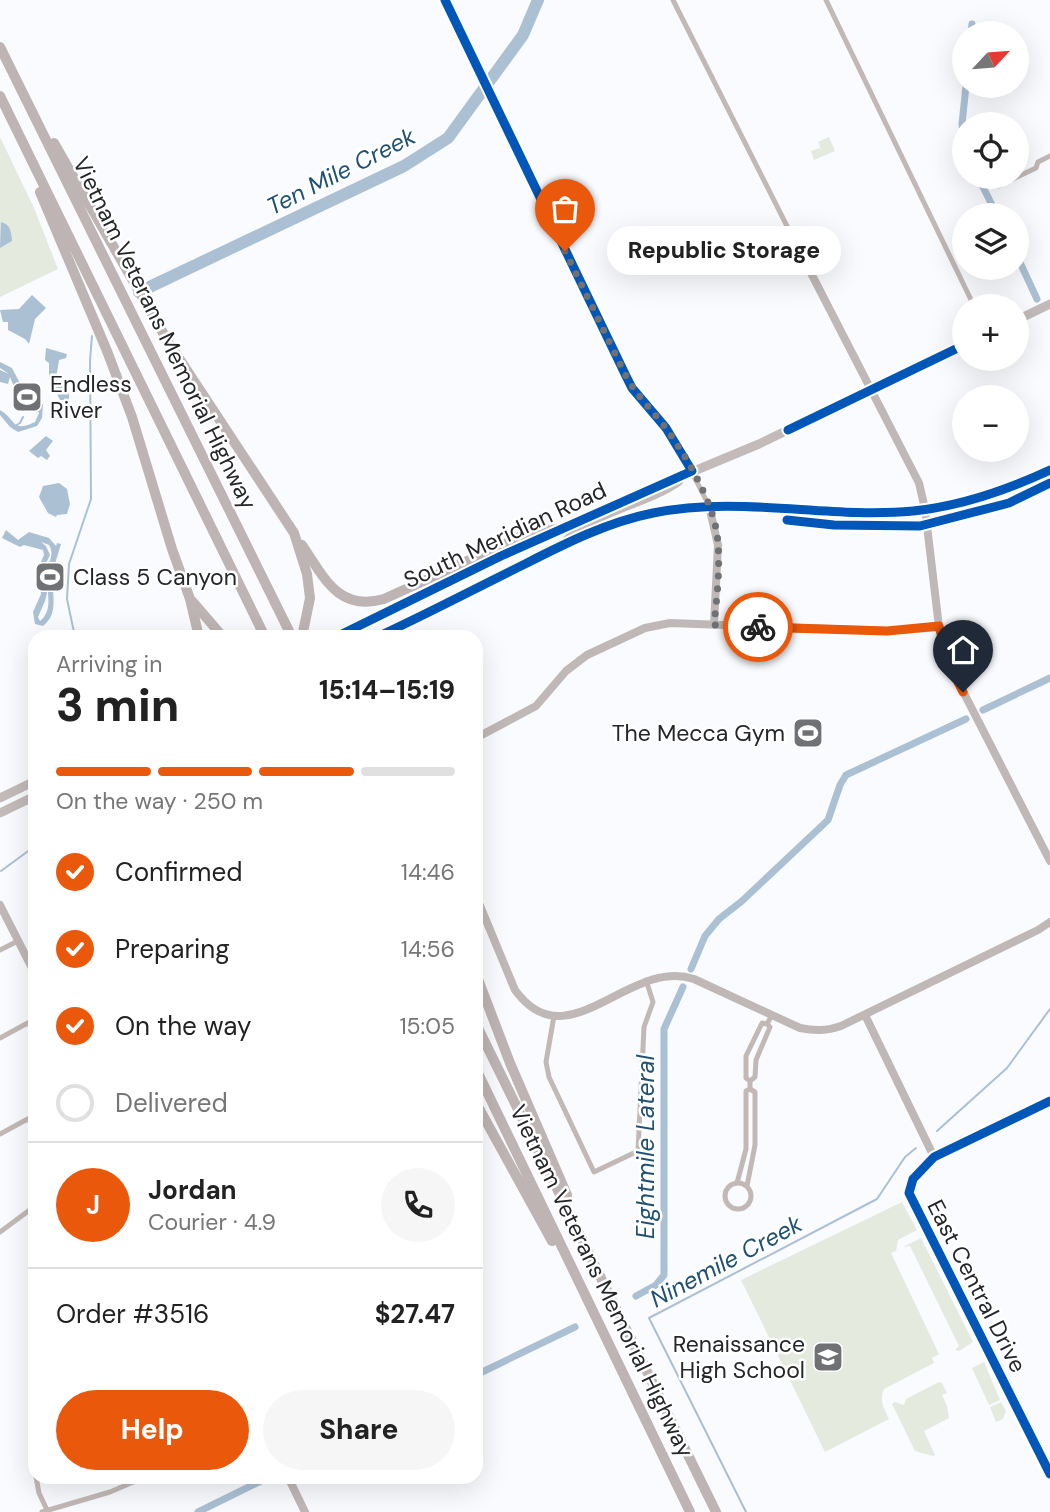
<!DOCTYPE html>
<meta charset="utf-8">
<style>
:root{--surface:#fff;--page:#f6f6f6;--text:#222;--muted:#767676;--line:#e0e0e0;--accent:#ea580c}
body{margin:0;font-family:"DM Sans",sans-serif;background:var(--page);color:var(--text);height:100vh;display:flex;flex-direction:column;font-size:26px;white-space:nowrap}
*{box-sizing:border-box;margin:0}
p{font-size:23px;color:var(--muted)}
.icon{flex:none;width:38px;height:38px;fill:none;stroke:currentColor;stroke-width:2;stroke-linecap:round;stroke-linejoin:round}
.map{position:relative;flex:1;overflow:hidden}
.sheet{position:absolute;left:28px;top:630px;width:455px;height:854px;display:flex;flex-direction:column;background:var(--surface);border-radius:21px;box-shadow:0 7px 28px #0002}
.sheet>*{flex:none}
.needle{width:46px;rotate:64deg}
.fabs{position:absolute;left:952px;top:21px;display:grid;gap:14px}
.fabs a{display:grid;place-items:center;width:77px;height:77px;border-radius:50%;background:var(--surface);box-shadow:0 7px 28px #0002;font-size:35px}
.pin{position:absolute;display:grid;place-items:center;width:60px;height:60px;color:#fff;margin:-72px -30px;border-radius:50% 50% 50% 0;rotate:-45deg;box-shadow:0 0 7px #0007}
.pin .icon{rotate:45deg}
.courier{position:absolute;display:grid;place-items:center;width:70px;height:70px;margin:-35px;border:5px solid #ea580c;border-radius:50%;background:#fff;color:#222;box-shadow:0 2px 9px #0007}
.bubble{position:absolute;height:49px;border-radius:24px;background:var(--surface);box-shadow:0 7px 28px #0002;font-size:23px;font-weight:800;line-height:49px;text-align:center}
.head em{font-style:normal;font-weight:800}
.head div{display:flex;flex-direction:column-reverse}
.head{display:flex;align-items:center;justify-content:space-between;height:119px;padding:0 28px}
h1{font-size:46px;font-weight:800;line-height:52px}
.bar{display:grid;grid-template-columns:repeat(4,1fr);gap:10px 7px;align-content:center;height:84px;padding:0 28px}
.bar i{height:9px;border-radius:5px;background:var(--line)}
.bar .on{background:var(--accent)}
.bar p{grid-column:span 4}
.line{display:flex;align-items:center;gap:18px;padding:0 28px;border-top:2px solid var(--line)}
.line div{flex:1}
.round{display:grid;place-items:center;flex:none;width:74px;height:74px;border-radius:37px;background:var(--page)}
ol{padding:0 28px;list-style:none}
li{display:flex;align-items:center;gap:21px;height:77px}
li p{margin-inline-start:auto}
li .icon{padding:7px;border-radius:50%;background:var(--accent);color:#fff;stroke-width:4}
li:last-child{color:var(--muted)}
li i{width:38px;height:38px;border:4px solid var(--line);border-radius:50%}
.primary-button{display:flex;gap:14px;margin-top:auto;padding:14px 28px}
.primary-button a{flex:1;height:80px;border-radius:42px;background:var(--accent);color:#fff;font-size:28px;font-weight:800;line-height:80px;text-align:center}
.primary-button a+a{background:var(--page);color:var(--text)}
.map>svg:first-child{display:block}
.green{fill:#e4eade}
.water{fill:#abc1d3;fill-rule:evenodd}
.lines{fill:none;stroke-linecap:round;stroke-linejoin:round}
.stream{stroke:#abc1d3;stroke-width:2}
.canal{stroke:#abc1d3;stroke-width:7}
.river{stroke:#abc1d3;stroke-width:12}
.street{stroke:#c2b9b7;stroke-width:5}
.secondary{stroke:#c0b8b7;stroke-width:8}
.primary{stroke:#c3baba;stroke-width:9}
.highway{stroke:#beb4b4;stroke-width:10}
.cycleway-casing{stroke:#fff;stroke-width:13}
.cycleway{stroke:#0057b8;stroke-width:9}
.done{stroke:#6f7174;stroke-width:7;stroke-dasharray:0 12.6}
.route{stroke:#ea580c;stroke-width:9}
.labels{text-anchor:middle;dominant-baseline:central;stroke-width:5;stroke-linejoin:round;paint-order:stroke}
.street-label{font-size:23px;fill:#252629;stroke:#fff}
.poi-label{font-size:23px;fill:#252629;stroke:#fff;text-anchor:start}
.water-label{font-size:24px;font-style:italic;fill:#205174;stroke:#fff}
</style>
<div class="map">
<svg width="1050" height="1512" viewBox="0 0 1050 1512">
<rect width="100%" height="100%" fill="#f9fbfe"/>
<path class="green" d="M 0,137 L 34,208 L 58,269 L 0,297 Z
M 829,137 L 835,151 L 814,160 L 811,151 L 820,148 L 823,154 L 818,142 Z
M 902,1202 L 917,1230 L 898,1240 L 896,1251 L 891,1253 L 939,1354 L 932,1358 L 934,1363 L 884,1389 C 879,1401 884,1408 889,1419 L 825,1452 L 741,1280 Z
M 921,1238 L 973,1342 L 959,1351 L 955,1350 L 959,1346 L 910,1246 L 903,1247 Z
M 984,1362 L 1000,1400 L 989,1405 L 972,1368 Z
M 939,1382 L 942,1383 L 947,1393 L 942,1395 L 947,1406 L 949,1418 L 924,1431 L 935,1455 L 933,1456 L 915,1451 L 892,1404 L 895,1402 L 904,1405 L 906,1399 Z
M 1001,1402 L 1006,1411 L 1003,1419 L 996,1422 L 990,1407 Z"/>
<path class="water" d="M 1,222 C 11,225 11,231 12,241 L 0,248 Z
M 32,295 L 46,308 L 35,319 L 29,344 L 25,339 L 8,330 L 8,322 L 3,322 L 0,310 L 19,309 Z
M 46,348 L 67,354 L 66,358 L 59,360 L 56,379 L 59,382 L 69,382 L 69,400 L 60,400 L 49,378 L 49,363 L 45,360 Z
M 0,362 L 12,368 L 25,393 L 41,405 L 43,404 L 42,418 L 37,426 L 18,432 L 10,427 L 0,415 L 0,410 C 17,420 11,433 35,422 L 39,413 L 33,404 L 19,393 L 17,394 L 10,377 L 8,384 L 0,382 L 0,370 L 9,374 L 0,368 Z
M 46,436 L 53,441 L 46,450 L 50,456 L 47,460 L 41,456 L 38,458 L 29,451 Z
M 59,483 L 67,489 L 70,504 L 67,514 L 57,515 L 56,517 L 48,513 L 39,497 L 43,486 Z
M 6,530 L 18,540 L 29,532 L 49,538 L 56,546 L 57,543 L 61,544 C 58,554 55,563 53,572 C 50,591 61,612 43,626 L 35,624 L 33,612 L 41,594 L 37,571 L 44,555 L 43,550 L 24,545 L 20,547 L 2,538 ZM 41,542 L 49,545 C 55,555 48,562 47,572 C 45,588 55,609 40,621 L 38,617 L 45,601 L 47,593 L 43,570 L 50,555 L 46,546 Z"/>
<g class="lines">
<path class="stream" d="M 15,426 L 20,423 L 23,417
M 75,637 L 67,599 L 69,564 L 91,499 L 90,360 L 92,336
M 1,871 L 35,846
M 937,1131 L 1007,1068 L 1050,1009
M 746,1512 L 649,1318 L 877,1199 L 905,1157 L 916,1148"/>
<path class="canal" d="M 971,33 L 972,24
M 964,144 L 962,124 L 966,86
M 978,177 L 997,215
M 1017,256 L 1037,299
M 983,710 L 1050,678
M 691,969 L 705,936 L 719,919 L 742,901 L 828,820 L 840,785 L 846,775 L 966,719
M 636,1296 L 656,1285 L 664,1275 L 664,1029 L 683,987
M 476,1375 L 575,1327
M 198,1512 L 265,1479"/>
<path class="river" d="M 139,292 L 404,166 L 448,138 L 523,35 L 538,0"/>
<path class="street" d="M 445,0 L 626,376 C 637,396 653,411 666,429 C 683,453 696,480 709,506
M 673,0 L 794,240
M 826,0 L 974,306
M 998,186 L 1036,168 L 1038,162 L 1050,156
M 0,950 L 18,941
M 554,1016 L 546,1062 L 549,1077 L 594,1172 L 638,1151 L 644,1027 L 653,1002 L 646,980
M 0,1038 L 35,1019
M 750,1081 L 755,1077 L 756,1060 L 770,1027 L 767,1024
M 0,1134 L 35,1115
M 737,1183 L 746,1149 L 746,1091 L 750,1089 L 750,1081 L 746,1078 L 746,1056 L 762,1023 L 767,1024 L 772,1015
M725 1196a13 13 0 1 1 26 0a13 13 0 1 1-26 0Z
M 747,1186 L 755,1145 L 755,1092 L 750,1089
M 0,1232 L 35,1206
M 36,1477 L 39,1493 L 47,1510
M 42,1512 L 110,1492 L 145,1477"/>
<path class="secondary" d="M 794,240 L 919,483 L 925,509 L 939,627 L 949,664 L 1050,861
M 709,506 L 718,545 L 714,625
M 476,738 L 536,706 L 566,671 L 587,655 L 645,628 L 670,623 L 887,631 L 939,627
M 476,896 L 515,990 C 568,1063 629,957 694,979 L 800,1028 C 815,1031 826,1031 841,1026 L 1038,930 L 1050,922
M 0,905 L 35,974
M 865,1015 L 934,1157
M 1050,1101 L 934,1157 L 913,1179 L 909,1193 L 1050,1474
M 288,1477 L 305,1512"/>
<path class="primary" d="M 1017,320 L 1050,304
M 564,543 C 593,510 644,506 679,481
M 379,636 C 428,613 477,587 526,563 C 567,543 609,521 654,512 C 740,496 827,520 914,511 C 962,506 1007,490 1050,470
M 336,637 L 501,556 L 603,509 L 759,444 L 964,345
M 0,798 L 35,781
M 0,813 L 35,796"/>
<path class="highway" d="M 0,47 L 292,637
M 0,96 L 265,637
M 54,143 L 167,340 L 294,533 L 307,574 L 310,598 L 302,637
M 40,192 L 107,351 L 132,417 L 172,549 L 190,599 L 199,637
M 302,545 C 324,577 338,612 384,599 L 524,535 L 558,529
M 192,601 L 223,637
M 382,637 L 383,634
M 476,974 L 510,1063 L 567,1195
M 476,1024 L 716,1512
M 476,1069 L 690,1512
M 476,1103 L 552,1241"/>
<g class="cycleway-casing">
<path id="cycleway" d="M 788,430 L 964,345
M 787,520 L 834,525 L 920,526 L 1009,503 L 1050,483
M 336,637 L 501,556 L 692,471 L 666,428 L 632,388 L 626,376 L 445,0
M 377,637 C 427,614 476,588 525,564 C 566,543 608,522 653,513 C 739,495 827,519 913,511 C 962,506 1007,490 1050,470
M 1050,1101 L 934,1157 L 913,1179 L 909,1193 L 1050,1474"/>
</g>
<use href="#cycleway" class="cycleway"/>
</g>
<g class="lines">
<path class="done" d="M 565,251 L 626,376 C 637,396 652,410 665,427 C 686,455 712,500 717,534 C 721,563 717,596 714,625 L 758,627"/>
<path class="route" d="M 758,627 L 887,631 L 939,626 L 949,664 L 963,692"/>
</g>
<defs>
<g id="stadium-square" transform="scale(1.575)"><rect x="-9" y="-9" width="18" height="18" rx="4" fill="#6f7174" stroke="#fff"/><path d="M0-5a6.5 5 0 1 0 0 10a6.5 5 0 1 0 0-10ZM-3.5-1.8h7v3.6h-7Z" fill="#fff"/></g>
<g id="school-square" transform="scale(1.575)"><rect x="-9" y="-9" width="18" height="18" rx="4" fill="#6f7174" stroke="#fff"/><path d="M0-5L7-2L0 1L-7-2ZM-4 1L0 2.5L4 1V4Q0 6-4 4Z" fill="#fff"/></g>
</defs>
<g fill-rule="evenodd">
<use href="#stadium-square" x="27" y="397"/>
<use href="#stadium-square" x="50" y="577"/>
<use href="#stadium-square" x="808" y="733"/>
<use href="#school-square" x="828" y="1357"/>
</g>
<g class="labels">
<g class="street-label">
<text transform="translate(165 333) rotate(64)">Vietnam Veterans Memorial Highway</text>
<text transform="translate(505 535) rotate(-25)">South Meridian Road</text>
<text transform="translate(602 1281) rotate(64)">Vietnam Veterans Memorial Highway</text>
<text transform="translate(977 1286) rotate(63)">East Central Drive</text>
</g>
<g class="poi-label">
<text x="50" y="384">Endless<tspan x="50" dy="26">River</tspan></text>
<text x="73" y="577">Class 5 Canyon</text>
<text x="785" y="733" text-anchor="end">The Mecca Gym</text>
<text x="805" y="1344" text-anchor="end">Renaissance<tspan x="805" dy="26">High School</tspan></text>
</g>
<g class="water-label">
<text transform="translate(341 171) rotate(-27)">Ten Mile Creek</text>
<text transform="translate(645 1147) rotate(-90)">Eightmile Lateral</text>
<text transform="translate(726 1261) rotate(-28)">Ninemile Creek</text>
</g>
</g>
</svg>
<div class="fabs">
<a><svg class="needle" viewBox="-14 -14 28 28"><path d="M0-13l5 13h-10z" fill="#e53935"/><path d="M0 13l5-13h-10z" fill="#767676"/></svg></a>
<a><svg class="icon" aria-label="locate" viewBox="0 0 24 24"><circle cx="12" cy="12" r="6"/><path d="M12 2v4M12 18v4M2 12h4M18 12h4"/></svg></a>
<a><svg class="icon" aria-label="layers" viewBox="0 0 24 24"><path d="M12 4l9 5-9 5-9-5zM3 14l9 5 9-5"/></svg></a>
<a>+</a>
<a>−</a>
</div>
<div class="pin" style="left:565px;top:251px;background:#ea580c"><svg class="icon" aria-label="bag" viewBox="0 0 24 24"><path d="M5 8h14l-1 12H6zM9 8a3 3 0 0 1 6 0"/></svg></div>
<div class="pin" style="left:963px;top:692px;background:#1f2937"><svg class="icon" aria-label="home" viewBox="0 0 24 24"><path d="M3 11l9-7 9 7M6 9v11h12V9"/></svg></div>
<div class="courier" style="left:758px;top:627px"><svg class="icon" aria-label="bike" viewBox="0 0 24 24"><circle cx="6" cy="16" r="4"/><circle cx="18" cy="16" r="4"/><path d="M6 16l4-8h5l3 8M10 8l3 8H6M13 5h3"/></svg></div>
<div class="bubble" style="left:607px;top:226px;width:234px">Republic Storage</div>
<section class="sheet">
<div class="head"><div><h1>3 min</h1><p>Arriving in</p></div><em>15:14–15:19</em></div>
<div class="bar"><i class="on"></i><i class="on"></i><i class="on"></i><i></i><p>On the way · 250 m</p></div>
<ol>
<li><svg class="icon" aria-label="check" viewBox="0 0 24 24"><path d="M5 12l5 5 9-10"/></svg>Confirmed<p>14:46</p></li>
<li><svg class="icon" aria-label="check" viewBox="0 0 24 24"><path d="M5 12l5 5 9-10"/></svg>Preparing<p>14:56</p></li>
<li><svg class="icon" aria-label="check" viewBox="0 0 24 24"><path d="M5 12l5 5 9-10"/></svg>On the way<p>15:05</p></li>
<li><i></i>Delivered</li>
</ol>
<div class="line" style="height:126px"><b class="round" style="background:var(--accent);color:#fff">J</b><div><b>Jordan</b><p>Courier · 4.9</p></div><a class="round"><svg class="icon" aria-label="phone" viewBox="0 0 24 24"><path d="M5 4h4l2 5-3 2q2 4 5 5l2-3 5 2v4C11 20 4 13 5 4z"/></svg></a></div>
<div class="line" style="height:91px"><div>Order #3516</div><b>$27.47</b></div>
<div class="primary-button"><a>Help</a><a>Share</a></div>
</section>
</div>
